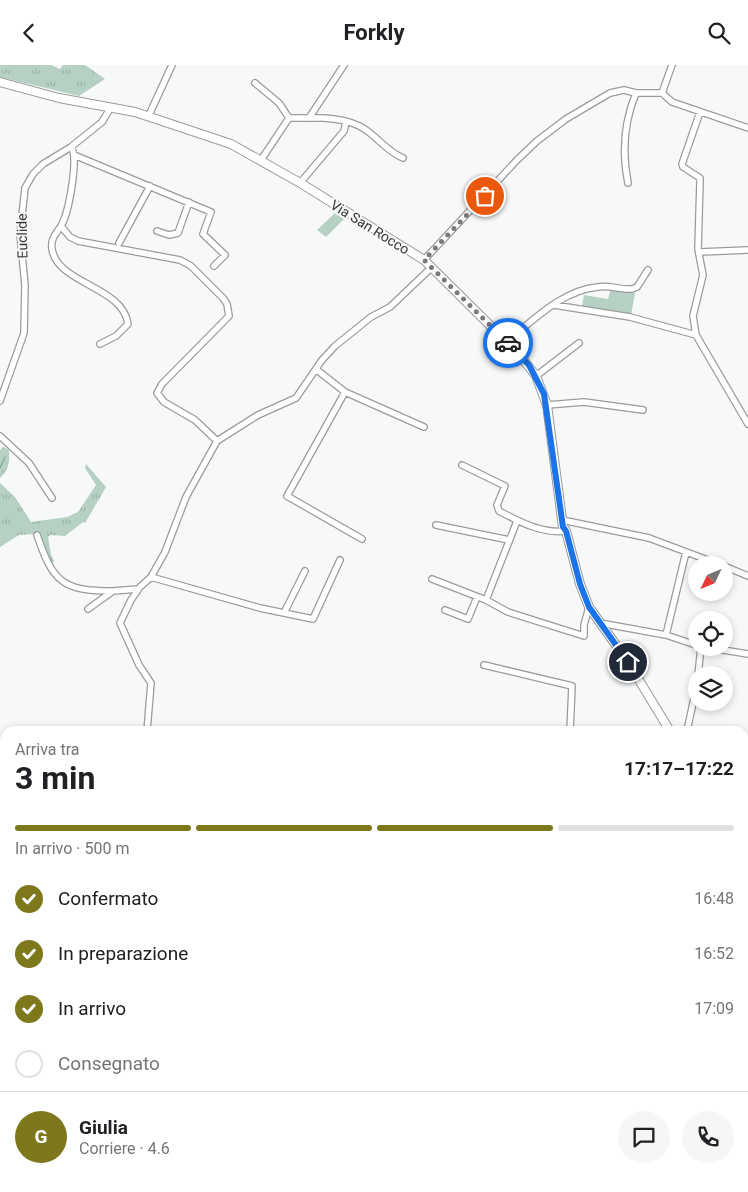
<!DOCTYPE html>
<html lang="it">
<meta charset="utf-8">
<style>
:root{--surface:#fff;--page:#f6f6f6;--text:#202124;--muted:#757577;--line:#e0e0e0;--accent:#7e781d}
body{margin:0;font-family:Roboto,sans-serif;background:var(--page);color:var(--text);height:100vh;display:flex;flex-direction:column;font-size:19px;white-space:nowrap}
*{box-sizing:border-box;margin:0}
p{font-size:16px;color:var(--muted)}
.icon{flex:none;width:28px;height:28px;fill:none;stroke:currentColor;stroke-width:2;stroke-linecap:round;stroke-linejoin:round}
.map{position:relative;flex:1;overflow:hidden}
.side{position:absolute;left:0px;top:661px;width:749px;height:466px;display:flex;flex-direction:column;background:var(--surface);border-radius:15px 15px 0 0;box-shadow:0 2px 8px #0003}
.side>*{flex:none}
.needle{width:32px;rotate:226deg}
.buttons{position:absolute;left:688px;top:491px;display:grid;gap:10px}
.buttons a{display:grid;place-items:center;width:45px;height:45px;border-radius:50%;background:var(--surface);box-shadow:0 2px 8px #0003;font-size:25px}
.pin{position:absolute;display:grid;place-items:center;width:42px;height:42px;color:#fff;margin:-21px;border:2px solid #fff;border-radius:50%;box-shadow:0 1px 5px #0007}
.courier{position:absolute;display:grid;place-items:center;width:50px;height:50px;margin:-25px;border:4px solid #1a73e8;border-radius:50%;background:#fff;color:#222;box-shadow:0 1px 6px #0007}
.overview em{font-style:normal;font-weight:700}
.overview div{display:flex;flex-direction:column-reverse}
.overview{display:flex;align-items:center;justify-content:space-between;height:85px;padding:0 15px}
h1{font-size:32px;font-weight:700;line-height:38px}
.bar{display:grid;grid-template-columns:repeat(4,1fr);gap:8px 5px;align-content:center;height:60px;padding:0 15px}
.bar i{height:6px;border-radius:4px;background:var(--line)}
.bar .selected{background:var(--accent)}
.bar p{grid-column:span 4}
.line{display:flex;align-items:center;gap:12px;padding:0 15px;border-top:1px solid var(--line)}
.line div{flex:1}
.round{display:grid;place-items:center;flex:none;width:52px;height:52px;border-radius:26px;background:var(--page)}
ol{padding:0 15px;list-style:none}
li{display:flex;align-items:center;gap:15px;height:55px}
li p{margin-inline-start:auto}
li .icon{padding:5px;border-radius:50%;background:var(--accent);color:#fff;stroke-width:4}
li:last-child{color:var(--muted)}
li i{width:28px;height:28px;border:2px solid var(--line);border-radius:50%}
header{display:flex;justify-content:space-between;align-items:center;height:65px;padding:0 15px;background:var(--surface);font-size:22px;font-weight:700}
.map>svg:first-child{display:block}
.grass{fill:url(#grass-tufts)}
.pitch{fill:#b6d1c4}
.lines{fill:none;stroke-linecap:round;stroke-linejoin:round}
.stream{stroke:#749596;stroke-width:1}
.street-casing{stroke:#9a9b9c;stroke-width:8}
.secondary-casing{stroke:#9a9b9c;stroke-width:10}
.street{stroke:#fff;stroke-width:5.5}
.secondary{stroke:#fff;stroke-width:8}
.done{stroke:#7a7a7b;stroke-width:5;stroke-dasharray:0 9}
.route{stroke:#1a73e8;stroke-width:6}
.labels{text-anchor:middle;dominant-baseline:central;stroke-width:4;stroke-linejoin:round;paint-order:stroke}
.street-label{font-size:14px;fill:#363637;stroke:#f7f8f9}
</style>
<header><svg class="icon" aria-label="back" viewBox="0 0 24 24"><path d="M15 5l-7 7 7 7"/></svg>Forkly<svg class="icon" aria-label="search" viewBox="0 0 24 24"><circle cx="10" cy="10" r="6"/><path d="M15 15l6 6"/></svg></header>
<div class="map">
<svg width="748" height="1127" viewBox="0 0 748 1127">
<defs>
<pattern id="grass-tufts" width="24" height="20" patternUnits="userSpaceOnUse" patternTransform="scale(1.25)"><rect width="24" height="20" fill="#b6d1c4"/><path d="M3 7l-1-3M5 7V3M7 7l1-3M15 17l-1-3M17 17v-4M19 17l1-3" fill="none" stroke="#9db4a9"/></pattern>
</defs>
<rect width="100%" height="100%" fill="#f7f8f9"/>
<path class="grass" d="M 0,0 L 51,0 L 60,4 L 63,0 L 85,0 L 105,14 L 79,31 L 0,12 Z
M 3,382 L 9,385 C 10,397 9,404 0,413 L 0,385 Z
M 86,399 L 106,422 L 85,458 L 83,457 L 65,471 L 50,470 L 48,472 L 51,490 L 54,496 L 51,503 L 36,469 L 19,470 L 0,482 L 0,418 L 15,432 L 31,457 L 67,452 L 78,447 L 96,420 L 85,403 Z
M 0,718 L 5,724 L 5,791 L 1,767 L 3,760 L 0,754 Z
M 0,1059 L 5,1060 L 5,1111 L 0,1109 Z
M 34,1123 L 59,1123 L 61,1127 L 38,1127 Z"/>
<path class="pitch" d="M 335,148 L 344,154 L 326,172 L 317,165 Z
M 611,223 L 635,228 L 631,250 L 582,241 L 584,230 L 608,234 Z"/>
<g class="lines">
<path class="stream" d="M 0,403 L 5,392
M 0,732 L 5,740
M 61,1122 L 63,1127"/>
<g class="street-casing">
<path id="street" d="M 255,18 L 279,38 L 289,53
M 662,28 L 672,37 L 748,63
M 700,47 L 682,99 L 683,102 L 700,113 L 700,117 L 698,184 L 703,210 L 693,251 L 696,270 L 748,359
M 149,50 L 172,0
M 309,53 L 344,0
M 71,82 C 79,92 69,144 63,157 C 59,167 50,171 52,184 C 57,219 123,221 128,259 L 116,271 L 100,279
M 74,90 L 211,147 L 203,169 L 225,190 L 214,201
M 261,95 L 289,53 C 313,53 345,50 366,65 C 379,74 388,87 403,93
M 300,118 L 344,66 L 346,57
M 628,118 C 622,88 624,57 636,28
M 61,161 L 70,172 L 78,176 L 180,195 L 191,201 L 223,233 L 227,239 L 229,251 L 162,319 L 157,328 L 164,337 L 195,355 L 217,376 L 186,432 L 165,487 L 151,512 L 140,522 L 131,535 L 120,558 L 139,600 L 151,618 L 147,666
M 157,166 L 169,170 L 178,168 L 189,137
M 119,178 L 150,121
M 700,187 L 748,185
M 424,195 L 517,95 L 537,76 L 566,54 L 610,28 L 624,25 L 636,28 L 662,28 L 672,0
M 554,240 L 630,252 L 696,270
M 506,277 C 533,256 562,225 598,222 C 609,220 621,225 632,224 L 637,222 L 648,205
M 317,305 L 345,327 L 424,362
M 536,311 L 579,278
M 345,327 L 287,431 L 362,474
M 0,336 L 24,268 L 25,220 L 20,169 L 25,123 L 33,109 L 43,99 L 71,82 L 102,57 L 111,42
M 547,340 L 584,337 L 643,345
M 0,371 L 29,398 L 52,433
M 217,376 L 258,350 L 296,333 L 322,295 L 335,281 L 371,252 L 390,242 L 432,202
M 462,400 L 505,421 L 497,440 L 499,446 C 520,457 542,469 566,466
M 562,455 L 649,473 L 721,500
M 436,460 L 509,475
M 37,470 C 53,517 62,526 113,526
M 724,501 L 748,511
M 151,512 L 260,543 L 313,554 L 340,495
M 432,514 L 486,535 L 508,547 L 584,571 L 584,560 L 589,542
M 486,535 L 517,456
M 88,544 L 113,526 L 138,524
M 445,545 L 468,554 L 477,532
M 284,548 L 305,506
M 600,558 L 666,570 L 696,580
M 666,570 L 686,487
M 705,582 L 748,589
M 484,600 L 572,621 L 570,666
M 698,610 L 701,582
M 687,666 L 696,624
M 744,763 L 748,764
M 744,826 L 748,826
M 744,895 L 748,896
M 0,926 L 5,929
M 0,994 L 5,996
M 744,1043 L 748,1051
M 441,1122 L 448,1127
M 530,1122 L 538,1127
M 569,1122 L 579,1127
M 347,1124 L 351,1127
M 209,1127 L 209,1122
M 277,1127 L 279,1122
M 421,1127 L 423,1122
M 559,1127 L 561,1122
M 740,1127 L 748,1120"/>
</g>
<g class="secondary-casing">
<path id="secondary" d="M 0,17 L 59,33 L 135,47 L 231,79 L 302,119 L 424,195 L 519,289 L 536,311 L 547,340 L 563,462 L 566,466 L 580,519 L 589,542 L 628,597 L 670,666
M 744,932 L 748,949"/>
</g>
<use href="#street" class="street"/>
<use href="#secondary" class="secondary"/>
</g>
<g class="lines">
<path class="done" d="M 485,131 L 424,195 L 508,278"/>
<path class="route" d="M 508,278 L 529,300 L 544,329 L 563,462 L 566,466 L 580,519 L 589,542 L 628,597"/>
</g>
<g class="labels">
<g class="street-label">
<text transform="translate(370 162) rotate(32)">Via San Rocco</text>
<text transform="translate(22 171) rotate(-91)">Euclide</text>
</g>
</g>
</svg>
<div class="buttons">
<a><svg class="needle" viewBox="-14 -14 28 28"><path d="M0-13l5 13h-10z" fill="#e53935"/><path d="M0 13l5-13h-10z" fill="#757577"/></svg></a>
<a><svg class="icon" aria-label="locate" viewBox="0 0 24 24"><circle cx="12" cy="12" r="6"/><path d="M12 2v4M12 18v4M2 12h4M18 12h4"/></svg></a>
<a><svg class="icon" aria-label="layers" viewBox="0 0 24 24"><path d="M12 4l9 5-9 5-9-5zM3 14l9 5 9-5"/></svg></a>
</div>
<div class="pin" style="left:485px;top:131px;background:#ea580c"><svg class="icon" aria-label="bag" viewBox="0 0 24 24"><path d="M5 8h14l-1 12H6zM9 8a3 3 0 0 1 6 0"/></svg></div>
<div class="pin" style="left:628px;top:597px;background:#1f2937"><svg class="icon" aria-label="home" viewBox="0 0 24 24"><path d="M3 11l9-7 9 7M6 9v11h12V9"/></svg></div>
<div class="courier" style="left:508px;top:278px"><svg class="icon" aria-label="car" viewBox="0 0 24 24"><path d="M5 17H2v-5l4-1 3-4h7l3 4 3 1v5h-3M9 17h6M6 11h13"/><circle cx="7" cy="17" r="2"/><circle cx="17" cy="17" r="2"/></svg></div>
<section class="side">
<div class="overview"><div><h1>3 min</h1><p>Arriva tra</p></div><em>17:17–17:22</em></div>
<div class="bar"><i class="selected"></i><i class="selected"></i><i class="selected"></i><i></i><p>In arrivo · 500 m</p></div>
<ol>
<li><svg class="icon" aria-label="check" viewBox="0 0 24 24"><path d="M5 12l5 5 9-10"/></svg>Confermato<p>16:48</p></li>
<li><svg class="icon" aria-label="check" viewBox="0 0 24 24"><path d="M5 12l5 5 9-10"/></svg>In preparazione<p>16:52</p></li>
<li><svg class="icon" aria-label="check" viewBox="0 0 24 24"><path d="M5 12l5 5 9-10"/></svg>In arrivo<p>17:09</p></li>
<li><i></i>Consegnato</li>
</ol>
<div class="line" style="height:90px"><b class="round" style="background:var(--accent);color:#fff">G</b><div><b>Giulia</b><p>Corriere · 4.6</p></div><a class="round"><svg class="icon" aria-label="chat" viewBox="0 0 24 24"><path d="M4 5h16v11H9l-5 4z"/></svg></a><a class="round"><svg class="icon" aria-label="phone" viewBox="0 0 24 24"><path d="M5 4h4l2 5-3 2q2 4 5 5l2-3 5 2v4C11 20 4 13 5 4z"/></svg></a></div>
</section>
</div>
